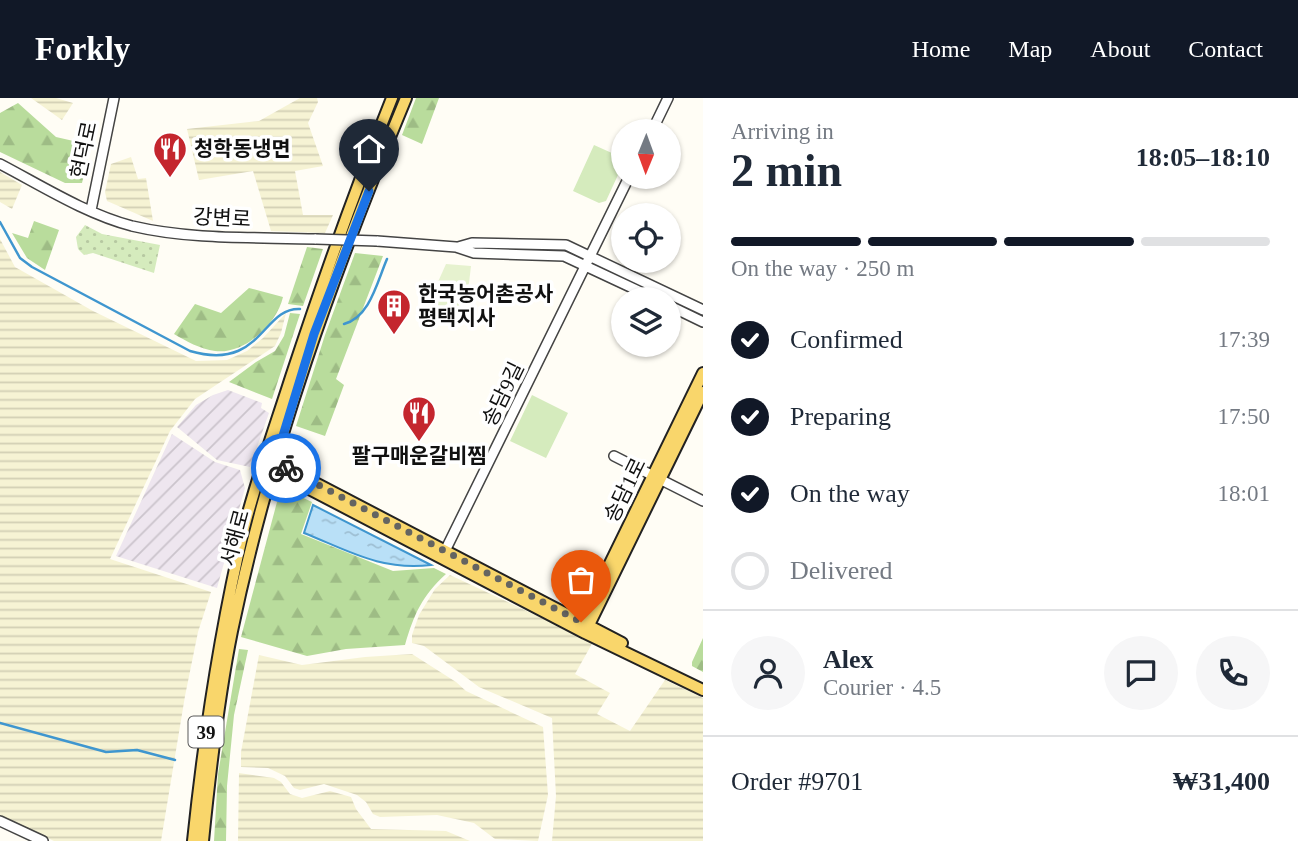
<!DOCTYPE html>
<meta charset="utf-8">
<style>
:root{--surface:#fff;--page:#f6f6f7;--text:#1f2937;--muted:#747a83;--line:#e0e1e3;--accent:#111827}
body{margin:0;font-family:"Times New Roman","Noto Sans KR",serif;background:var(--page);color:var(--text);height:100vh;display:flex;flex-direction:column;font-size:26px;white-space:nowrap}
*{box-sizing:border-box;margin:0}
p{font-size:23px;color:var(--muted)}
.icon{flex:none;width:38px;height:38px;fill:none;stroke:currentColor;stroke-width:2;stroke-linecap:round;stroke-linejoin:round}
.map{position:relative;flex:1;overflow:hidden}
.sheet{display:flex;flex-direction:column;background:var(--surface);width:595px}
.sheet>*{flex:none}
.needle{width:46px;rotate:181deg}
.fabs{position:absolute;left:611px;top:21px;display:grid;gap:14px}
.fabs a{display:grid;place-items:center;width:70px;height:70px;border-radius:50%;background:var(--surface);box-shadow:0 2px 5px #0004;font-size:35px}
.pin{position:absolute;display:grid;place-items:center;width:60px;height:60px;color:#fff;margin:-72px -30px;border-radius:50% 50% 50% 0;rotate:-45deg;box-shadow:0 0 7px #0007}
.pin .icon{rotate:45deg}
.courier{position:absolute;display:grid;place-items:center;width:70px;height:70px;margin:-35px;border:5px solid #1a73e8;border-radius:50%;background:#fff;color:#222;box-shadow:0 2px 9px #0007}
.headline em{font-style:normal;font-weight:700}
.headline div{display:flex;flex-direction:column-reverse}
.headline{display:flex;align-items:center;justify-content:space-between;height:119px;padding:0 28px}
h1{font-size:46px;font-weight:700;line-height:52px}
.bar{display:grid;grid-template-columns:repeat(4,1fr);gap:10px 7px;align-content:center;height:84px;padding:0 28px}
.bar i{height:9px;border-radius:5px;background:var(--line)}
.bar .on{background:var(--accent)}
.bar p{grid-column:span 4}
.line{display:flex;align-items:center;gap:18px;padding:0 28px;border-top:2px solid var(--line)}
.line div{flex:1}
.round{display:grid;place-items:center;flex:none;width:74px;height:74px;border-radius:37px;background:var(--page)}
ol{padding:0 28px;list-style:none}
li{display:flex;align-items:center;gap:21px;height:77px}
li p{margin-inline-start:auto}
li .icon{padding:7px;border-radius:50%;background:var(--accent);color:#fff;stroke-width:4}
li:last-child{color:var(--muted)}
li i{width:38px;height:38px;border:4px solid var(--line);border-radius:50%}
header{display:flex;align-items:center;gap:42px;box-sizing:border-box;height:98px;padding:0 35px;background:var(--accent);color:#fff}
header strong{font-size:33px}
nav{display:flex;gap:38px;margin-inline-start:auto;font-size:24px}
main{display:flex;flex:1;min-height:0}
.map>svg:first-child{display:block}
.industrial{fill:url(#industrial-furrows)}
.farmland{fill:url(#farmland-rules)}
.grass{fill:url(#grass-dots)}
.forest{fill:url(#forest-firs)}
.park{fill:#d5ebbd}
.pitch{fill:#e6f2cf}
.water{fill:url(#water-ripples);stroke:#3f96cf;stroke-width:2}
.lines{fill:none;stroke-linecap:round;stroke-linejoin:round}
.stream{stroke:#3f96cf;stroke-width:2.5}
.minor-casing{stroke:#444;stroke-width:12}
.major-casing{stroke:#222;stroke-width:14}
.minor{stroke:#fff;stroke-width:9}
.major{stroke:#f9d66b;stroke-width:10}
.minor-bridge-casing{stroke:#444;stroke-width:12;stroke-linecap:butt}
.minor-bridge{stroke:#fff;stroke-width:9}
.done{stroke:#646461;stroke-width:7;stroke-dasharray:0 12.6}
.route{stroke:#1a73e8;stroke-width:9}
.labels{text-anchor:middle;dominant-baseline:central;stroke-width:7;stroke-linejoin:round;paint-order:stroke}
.shield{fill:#fff;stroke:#585858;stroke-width:2}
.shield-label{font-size:19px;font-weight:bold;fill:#111}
.poi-label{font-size:21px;font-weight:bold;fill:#111;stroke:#fff;text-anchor:start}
.street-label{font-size:21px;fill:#111;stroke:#fff}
</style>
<header>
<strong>Forkly</strong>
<nav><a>Home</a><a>Map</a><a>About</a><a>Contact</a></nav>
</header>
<main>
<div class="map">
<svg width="703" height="743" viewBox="0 0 703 743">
<defs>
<pattern id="industrial-furrows" width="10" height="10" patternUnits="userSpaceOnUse" patternTransform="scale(1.75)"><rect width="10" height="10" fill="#eee6ef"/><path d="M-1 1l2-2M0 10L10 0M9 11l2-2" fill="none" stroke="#cbc4cc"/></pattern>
<pattern id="farmland-rules" width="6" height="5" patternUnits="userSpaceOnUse" patternTransform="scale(1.75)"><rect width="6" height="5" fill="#f6f3d4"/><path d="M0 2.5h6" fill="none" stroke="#d2cfb5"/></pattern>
<pattern id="grass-dots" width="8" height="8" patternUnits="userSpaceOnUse" patternTransform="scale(1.75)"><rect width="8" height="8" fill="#d5ebbd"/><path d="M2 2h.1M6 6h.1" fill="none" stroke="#b6c8a1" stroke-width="1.8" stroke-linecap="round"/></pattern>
<pattern id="forest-firs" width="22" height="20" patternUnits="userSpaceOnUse" patternTransform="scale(1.75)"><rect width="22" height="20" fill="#b9dc9c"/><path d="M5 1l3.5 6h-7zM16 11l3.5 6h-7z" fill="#9ebc85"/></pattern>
<pattern id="water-ripples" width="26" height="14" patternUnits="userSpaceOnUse" patternTransform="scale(1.75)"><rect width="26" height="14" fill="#b9e0f7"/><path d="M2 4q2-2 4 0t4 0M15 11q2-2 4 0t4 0" fill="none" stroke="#9ebfd3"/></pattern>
</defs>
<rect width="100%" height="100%" fill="#fffdf5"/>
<path class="industrial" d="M 228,292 L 262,305 L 261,310 L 269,315 L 250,369 L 217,362 L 177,329 L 196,307 L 213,297 Z
M 172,336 L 215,364 L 240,372 L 245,390 L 217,490 L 116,458 Z"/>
<path class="farmland" d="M 31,0 L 56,0 L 73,5 L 62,22 Z
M 300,0 L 317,0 L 318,4 L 308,25 L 323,68 L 295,73 L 303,117 L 333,117 L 325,135 L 271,133 L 253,73 L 199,82 L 187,31 L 259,23 Z
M 131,59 L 138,81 L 146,80 L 153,123 L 107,103 L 105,94 L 111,66 Z
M 0,74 L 22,87 L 12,111 L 0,104 Z
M 0,141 L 15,169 L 93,213 L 196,263 L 227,262 L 247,253 L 263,240 L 286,215 L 281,235 L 275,248 L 195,301 L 170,333 L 110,461 L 211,494 L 198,534 L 185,598 L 161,743 L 54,743 L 0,718 Z
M 450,477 L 593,544 L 575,576 L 610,595 L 597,616 L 630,633 L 665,582 L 703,600 L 703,743 L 552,743 L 556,698 L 552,620 L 479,589 L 424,548 L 412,545 L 412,537 L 419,517 L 435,491 Z
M 412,556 L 456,584 L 466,593 L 543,629 L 548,697 L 538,743 L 495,741 L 474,725 L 437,717 L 380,719 L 373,716 L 366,704 L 357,697 L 324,686 L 300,692 L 294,690 L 285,678 L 268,670 L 241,669 L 241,654 L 259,557 L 302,567 L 365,559 Z
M 239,675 L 274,680 L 281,684 L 290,696 L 302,700 L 330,693 L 351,699 L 356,711 L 371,731 L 446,733 L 470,743 L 238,743 Z"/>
<path class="grass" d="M 85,127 L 102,136 L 160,147 L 154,175 L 93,155 L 84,157 L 78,151 L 76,139 Z"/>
<path class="forest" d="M 416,0 L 439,0 L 422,46 L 402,37 Z
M 18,5 L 56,39 L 91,47 L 82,85 L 65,85 L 0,54 L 0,15 Z
M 34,123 L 59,132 L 45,172 L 27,160 L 12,135 L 28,140 Z
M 307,149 L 323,151 L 303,208 L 288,206 Z
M 355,155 L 383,158 L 336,281 L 344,287 L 325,338 L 296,328 L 325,237 Z
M 249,190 L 283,199 C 277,226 244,257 215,253 C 200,251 186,243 174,236 L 195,206 L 221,215 Z
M 290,215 L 300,216 L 272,301 L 229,284 L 256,264 L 275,253 L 284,238 Z
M 295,396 L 312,404 L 301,436 L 393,473 L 434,470 L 446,476 C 422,498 414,516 405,547 L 346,551 L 307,558 L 241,539 L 277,404 Z
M 703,540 L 703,574 L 692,568 L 692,564 Z
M 239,551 L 248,552 L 234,617 L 227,688 L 226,743 L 214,743 L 218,676 Z"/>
<path class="park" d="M 594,47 L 623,60 L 623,66 L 606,103 L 599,105 L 573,93 Z
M 532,297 L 568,315 L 546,360 L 510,343 Z"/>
<path class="pitch" d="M 446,166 L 471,168 L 469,185 L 455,215 L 429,204 Z"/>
<path class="water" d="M 313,407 L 431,467 C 381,473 349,453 304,435 Z"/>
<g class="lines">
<path class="stream" d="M 0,124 L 20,160 L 32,169 L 190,253 C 262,274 262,209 300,211
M 344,226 C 370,219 377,184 387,161
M 0,625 L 106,654 L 137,652 L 175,662"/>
<g class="minor-casing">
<path id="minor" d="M 652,33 L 668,0
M 0,66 C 42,88 86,116 132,128 C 191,142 255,139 316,141
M 91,112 L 114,0
M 377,143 L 456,149 L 474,155 L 564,158 L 656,201
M 458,149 L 472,145 L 566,147 L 703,212
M 668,207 L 703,224
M 614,358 L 703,403
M 443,457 L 629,79
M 0,723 L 43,743"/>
</g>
<g class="major-casing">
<path id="major" d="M 275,364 L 622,545
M 273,372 L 585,535 L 703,592
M 579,529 L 703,275
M 586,533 L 703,294
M 193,743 C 204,638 220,533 244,430 C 257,379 275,329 291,279 C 322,185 355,92 392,0
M 203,743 C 210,673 218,602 232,533 C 270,350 334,173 406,0"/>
</g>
<use href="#minor" class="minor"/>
<use href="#major" class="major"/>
<g class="minor-bridge-casing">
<path id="minor-bridge" d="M 316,141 L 377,143"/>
</g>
<use href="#minor-bridge" class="minor-bridge"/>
</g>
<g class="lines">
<path class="done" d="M 286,370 L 581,524"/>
<path class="route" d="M 286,370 L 275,364 L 314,236 L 369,93"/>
</g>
<defs>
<g id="restaurant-pin" transform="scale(1.75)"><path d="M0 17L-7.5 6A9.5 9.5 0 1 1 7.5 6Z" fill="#c4262e" stroke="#fff"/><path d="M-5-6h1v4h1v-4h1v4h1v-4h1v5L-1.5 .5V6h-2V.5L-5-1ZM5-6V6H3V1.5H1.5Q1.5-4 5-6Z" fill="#fff"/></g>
<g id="building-pin" transform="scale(1.75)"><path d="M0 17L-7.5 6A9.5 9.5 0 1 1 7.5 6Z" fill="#c4262e" stroke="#fff"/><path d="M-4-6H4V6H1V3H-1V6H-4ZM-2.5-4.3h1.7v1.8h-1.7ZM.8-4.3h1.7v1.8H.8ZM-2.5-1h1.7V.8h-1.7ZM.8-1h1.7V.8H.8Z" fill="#fff"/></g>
</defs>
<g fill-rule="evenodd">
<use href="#restaurant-pin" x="170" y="51"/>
<use href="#building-pin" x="394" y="208"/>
<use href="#restaurant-pin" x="419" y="315"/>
</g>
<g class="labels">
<rect class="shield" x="188.5" y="618.5" width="35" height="31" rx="5"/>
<g class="shield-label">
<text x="206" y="634">39</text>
</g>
<g class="poi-label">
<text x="194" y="51">청학동냉면</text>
<text x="418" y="196">한국농어촌공사<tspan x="418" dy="24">평택지사</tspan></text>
<text x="419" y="358" text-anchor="middle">팔구매운갈비찜</text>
</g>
<g class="street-label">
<text transform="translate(84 52) rotate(-78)">현덕로</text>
<text transform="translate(222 120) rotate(3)">강변로</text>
<text transform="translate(503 296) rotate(-64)">송담9길</text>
<text transform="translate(625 392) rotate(-64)">송담1로</text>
<text transform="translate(235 440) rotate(-75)">서해로</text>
</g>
</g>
</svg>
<div class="fabs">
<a><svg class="needle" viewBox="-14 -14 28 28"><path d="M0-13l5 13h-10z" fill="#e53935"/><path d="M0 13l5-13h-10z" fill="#747a83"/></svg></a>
<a><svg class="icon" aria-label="locate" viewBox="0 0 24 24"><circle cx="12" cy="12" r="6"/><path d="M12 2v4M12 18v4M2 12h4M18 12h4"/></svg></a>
<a><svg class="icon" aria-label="layers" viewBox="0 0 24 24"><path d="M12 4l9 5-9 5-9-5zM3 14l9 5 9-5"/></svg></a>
</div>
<div class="pin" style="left:581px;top:524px;background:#ea580c"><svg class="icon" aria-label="bag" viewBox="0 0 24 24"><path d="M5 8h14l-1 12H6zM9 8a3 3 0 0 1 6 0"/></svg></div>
<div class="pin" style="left:369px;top:93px;background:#1f2937"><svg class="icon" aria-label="home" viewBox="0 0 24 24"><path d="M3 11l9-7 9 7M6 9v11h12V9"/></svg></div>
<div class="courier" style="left:286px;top:370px"><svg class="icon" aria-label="bike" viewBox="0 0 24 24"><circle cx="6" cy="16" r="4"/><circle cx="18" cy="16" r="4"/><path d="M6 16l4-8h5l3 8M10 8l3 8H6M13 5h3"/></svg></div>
</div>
<section class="sheet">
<div class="headline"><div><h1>2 min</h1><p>Arriving in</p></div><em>18:05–18:10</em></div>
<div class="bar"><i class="on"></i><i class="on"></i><i class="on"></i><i></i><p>On the way · 250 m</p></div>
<ol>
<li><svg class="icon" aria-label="check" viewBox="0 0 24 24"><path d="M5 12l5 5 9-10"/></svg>Confirmed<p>17:39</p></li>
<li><svg class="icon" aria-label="check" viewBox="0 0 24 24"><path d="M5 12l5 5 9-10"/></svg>Preparing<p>17:50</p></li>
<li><svg class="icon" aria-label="check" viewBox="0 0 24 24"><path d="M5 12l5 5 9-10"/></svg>On the way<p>18:01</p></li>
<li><i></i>Delivered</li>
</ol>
<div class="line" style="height:126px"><a class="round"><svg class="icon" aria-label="person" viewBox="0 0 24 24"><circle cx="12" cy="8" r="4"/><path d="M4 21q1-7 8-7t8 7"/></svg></a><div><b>Alex</b><p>Courier · 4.5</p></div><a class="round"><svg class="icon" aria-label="chat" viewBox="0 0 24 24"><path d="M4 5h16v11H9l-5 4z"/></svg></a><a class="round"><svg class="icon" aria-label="phone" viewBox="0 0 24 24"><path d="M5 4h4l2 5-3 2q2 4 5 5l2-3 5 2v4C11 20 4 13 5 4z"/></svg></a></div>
<div class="line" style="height:91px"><div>Order #9701</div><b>₩31,400</b></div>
</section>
</main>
